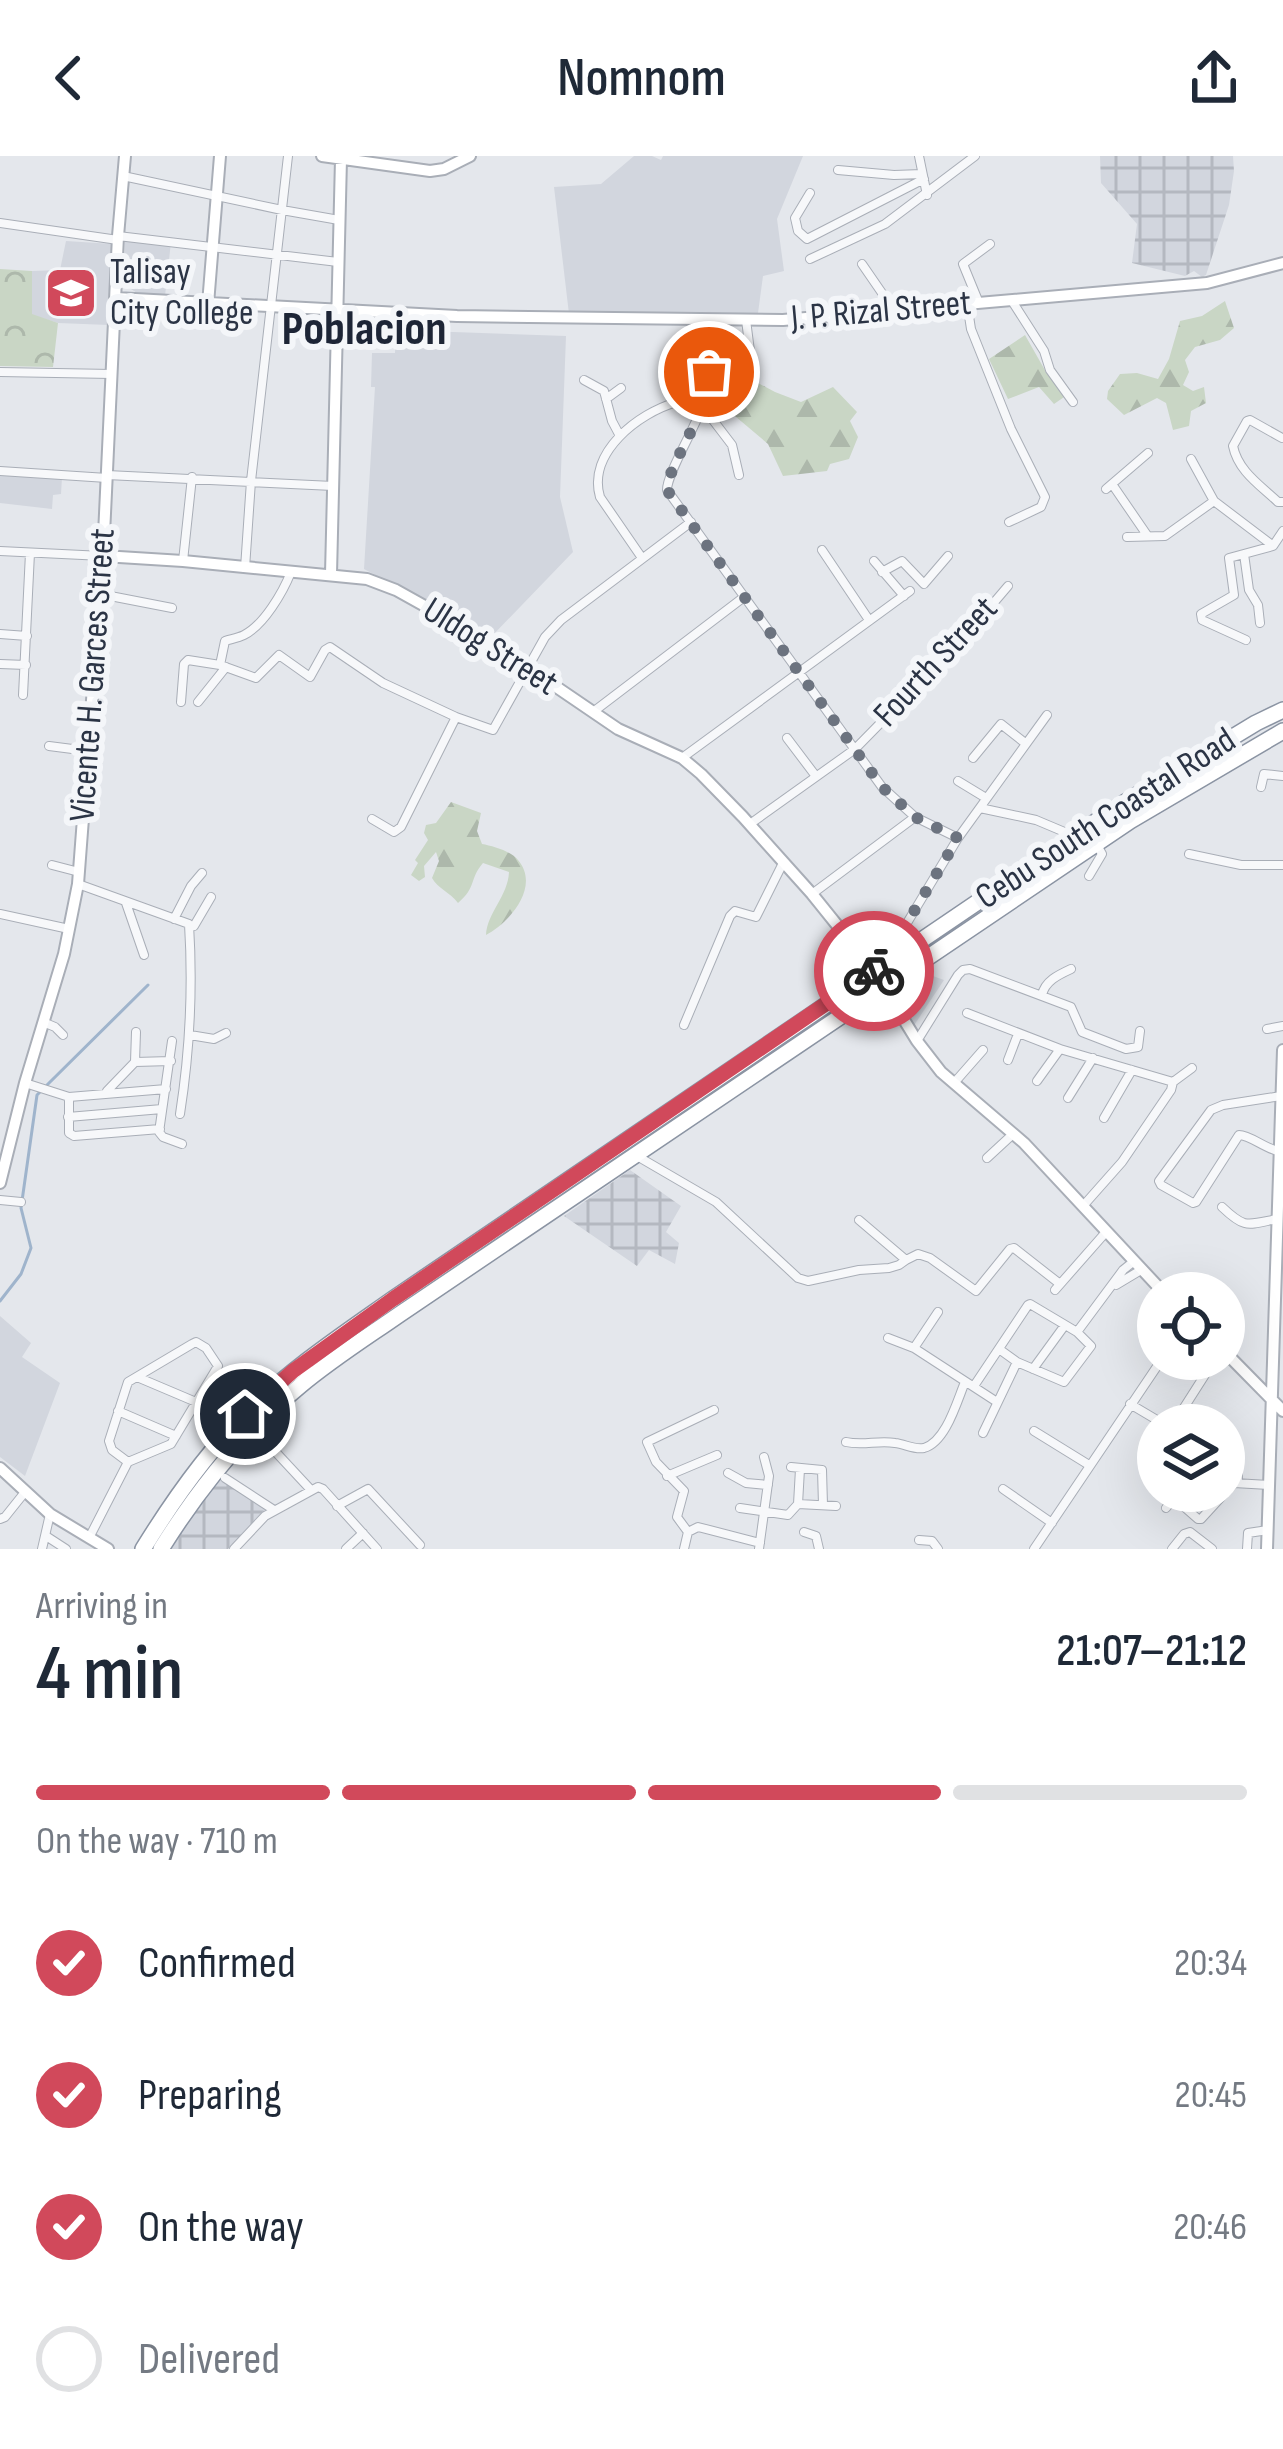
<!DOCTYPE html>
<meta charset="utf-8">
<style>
:root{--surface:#fff;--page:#f6f6f7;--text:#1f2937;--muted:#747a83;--line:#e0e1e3;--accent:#d1495b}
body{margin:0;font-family:"Sofia Sans Condensed",sans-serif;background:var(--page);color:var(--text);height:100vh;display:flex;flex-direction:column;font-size:45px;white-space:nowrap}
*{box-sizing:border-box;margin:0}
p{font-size:39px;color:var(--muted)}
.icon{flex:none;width:66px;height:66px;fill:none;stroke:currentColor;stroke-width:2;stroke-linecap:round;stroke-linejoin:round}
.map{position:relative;height:1393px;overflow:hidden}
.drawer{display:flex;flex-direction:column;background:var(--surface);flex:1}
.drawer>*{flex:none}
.fabs{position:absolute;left:1137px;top:1116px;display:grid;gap:24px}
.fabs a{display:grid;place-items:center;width:108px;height:108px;border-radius:50%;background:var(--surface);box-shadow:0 12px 48px #0002;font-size:60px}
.pin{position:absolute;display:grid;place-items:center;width:102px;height:102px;color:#fff;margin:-51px;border:6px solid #fff;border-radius:50%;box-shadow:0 3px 12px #0007}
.courier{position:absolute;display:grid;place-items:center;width:120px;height:120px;margin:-60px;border:9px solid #d1495b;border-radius:50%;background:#fff;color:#222;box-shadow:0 3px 15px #0007}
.headline em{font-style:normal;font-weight:600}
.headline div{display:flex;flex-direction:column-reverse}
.headline{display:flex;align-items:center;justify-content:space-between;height:204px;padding:0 36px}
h1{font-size:78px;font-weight:600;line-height:90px}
.bar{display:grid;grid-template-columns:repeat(4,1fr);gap:18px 12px;align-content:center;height:144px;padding:0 36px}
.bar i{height:15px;border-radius:9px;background:var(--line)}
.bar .on{background:var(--accent)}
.bar p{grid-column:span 4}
ol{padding:0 36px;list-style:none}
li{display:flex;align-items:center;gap:36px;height:132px}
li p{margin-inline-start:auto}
li .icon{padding:12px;border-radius:50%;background:var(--accent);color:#fff;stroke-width:4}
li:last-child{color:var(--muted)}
li i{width:66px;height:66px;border:6px solid var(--line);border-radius:50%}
header{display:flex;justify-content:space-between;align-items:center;height:156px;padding:0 36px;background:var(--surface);font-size:54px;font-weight:600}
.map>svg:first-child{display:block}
.built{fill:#d2d6de}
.industrial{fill:url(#industrial-grid)}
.forest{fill:url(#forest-firs)}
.park{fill:url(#park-crowns)}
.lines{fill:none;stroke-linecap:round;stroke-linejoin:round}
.stream{stroke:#9fb4cc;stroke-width:3}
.street-casing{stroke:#a9aeb7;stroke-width:10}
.secondary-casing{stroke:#a9aeb7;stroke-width:14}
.highway-casing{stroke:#8b94a3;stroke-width:18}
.street{stroke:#f7f8fa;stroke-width:8}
.secondary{stroke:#fff;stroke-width:10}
.highway{stroke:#fff;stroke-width:15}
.done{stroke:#6c737f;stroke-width:12;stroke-dasharray:0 21.6}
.route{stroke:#d1495b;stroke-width:15}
.labels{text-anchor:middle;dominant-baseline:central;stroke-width:12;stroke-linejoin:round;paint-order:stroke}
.poi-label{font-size:36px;fill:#2b3445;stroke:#f4f6f9;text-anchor:start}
.street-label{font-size:36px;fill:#2b3445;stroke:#f4f6f9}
.district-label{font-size:48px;font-weight:bold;fill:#1d2536;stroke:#f4f6f9}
</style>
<header><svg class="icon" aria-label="back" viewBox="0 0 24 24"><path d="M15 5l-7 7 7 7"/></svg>Nomnom<svg class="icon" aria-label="share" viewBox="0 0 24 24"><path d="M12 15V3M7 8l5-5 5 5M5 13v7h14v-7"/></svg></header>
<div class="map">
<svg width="1283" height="1393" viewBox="0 0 1283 1393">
<defs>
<pattern id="industrial-grid" width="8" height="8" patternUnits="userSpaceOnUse" patternTransform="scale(3)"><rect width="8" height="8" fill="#d2d6de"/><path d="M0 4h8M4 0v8" fill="none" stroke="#b4b8c0"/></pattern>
<pattern id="forest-firs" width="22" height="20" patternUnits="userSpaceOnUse" patternTransform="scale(3)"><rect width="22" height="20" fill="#c9d6c5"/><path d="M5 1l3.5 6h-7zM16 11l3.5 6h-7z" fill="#adb8ab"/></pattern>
<pattern id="park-crowns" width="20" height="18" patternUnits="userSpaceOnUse" patternTransform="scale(3)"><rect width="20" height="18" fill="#c9d6c5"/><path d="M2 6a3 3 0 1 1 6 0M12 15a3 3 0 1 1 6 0" fill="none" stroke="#adb8ab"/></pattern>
</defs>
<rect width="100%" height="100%" fill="#e4e7ec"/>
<path class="built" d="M 634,0 L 652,0 L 661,4 L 663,0 L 803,0 L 777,63 L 784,115 L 763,120 L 758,157 L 569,158 L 554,31 L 601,28 Z
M 125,83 L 171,86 L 165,140 L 140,139 L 128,131 L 124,123 Z
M 66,85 L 113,88 L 109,169 L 58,167 L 32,159 L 32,115 L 60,114 Z
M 396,174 L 566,180 L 560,341 L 573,396 L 491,481 L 364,413 L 375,231 L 371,231 L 372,197 L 395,197 Z
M 0,316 L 62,321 L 61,338 L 53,339 L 52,353 L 0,347 Z
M 916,814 L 944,824 L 911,874 L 891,836 L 893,830 Z
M 0,1160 L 31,1187 L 22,1201 L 60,1227 L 25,1320 L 0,1301 Z"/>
<path class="industrial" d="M 1100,0 L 1233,0 L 1234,15 L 1229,49 L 1206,119 L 1202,121 L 1194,115 L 1185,120 L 1132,107 L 1137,68 L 1101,27 Z
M 630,1014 L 681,1050 L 666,1076 L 679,1087 L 675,1108 L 649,1094 L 637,1110 L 564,1060 Z
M 217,1322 L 266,1352 L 228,1393 L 168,1393 Z"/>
<path class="forest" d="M 1225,145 L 1234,172 L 1220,184 L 1195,191 L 1185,204 L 1189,216 L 1183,229 L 1193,235 L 1204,231 L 1206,247 L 1191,255 L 1189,270 L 1173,274 L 1166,247 L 1157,242 L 1124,259 L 1107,243 L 1108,235 L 1120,218 L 1137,217 L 1158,223 L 1169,203 L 1180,165 L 1202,160 Z
M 1025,179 L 1046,216 L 1067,239 L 1054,248 L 1039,231 L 1008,243 L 989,203 Z
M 741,218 L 775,236 L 801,246 L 833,231 L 857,256 L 850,265 L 858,281 L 849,303 L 830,308 L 827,315 L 783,320 L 768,288 L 723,250 L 722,230 Z
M 451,646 L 481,657 L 477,675 L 482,688 C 493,690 511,695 518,704 C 541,731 509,767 486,779 C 487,757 508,740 509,716 L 483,707 C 469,723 477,731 458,747 C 450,736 438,733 432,722 L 439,705 L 436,696 L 424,710 L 425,721 L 419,725 L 411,719 L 418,707 L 415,704 L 428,684 L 424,677 L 426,669 L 436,667 Z"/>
<path class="park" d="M 0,113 L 32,115 L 32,158 L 58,167 L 53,211 L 0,210 Z"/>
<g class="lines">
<path class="stream" d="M 47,929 L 148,829
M 0,1145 L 21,1118 L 31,1092 L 21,1052 L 37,939 L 40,936"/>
<g class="street-casing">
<path id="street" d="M 919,0 L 927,39
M 838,14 L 894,19 L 922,18
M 123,20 L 282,54 L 339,64
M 810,37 L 795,62 L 798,75 L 807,83 L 924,23
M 0,67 L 118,84
M 118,80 L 338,106
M 810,103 L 885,68 L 975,0
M 862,108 L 893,153
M 1012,145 L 1044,195 L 1050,214 L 1073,246
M 967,147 L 971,173 L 1011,273 L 1045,341 L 1041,351 L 1009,366
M 979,147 L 963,108 L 990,88
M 704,163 C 707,192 711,219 703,248 C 696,271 667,317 667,334 L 882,631 L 915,661 L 958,682
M 746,164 L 751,203
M 0,216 L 112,218
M 584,224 L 604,235 L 612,265 L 620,280
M 606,243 L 621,232
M 703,251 L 732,289 L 739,319
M 1282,282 L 1250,264 L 1247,265 L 1233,290 C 1238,315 1260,329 1278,346 L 1283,346
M 1191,303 L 1214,345 L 1272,389
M 0,315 L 107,322
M 107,319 L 333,330
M 1112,328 L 1147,379
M 1106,333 L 1148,297
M 1127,381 L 1165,380 L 1214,345
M 822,394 L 869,464
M 0,395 L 103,400
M 1244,398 L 1249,434 L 1258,449 L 1260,467
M 642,402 L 600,341 C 587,297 638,257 677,246 L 701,254
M 183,405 L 192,321
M 874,405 L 904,440
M 245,412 L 251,325 L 288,0
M 882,416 L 902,405 L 924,428 L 948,400
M 100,438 L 172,452
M 0,478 L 27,480
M 1246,484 L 1202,464 L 1201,458 L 1234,439 L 1229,402 L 1273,390 L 1283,375
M 0,508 L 26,509
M 220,509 L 225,485 C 231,483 238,482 244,479 C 264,469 283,436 291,416
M 23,539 L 30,397
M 181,546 L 184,508 L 188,504 L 220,509 L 256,522 L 279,499 L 310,521 L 325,494 L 330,491 L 383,527 L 456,561 L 493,574 L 545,481 L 561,464 L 691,366
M 198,546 L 226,511
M 593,556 L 744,441
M 787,582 L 815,619
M 49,590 L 88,595
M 682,602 L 910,435
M 973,602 L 1001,568 L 1025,587
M 958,625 L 986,642
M 1261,631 L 1264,618 L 1283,620
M 980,652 L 1036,664 L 1074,680
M 372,663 L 394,676 L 401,671 L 456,561
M 750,668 L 855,593 L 962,484 L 1008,430
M 1189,698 L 1241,709 L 1283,709
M 52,709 L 79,716
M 1089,720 L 1102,698 L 1097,689
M 78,728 L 189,768 C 193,832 190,894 180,958
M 812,738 L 915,661
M 126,747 L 144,799
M 0,758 L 69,773
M 174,763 L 191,730 L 202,717
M 194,770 L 211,741
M 894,802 L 895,787 L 958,682 L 1047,559
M 1042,839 C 1045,825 1058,819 1071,813
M 967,857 L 1060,893 L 1173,926
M 43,866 L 55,871 L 63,879
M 684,869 L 730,760 L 735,755 L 756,761 L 783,707
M 1267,873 L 1283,870
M 190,879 L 214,883 L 226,877
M 172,885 L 159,976 L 163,981 L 182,988
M 917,885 L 958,819 L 963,814 L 970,813 L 1071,851 L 1082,876 L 1126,893 L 1138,891 L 1140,875
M 1008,904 L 1018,878
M 135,906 L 171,905
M 1037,925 L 1060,893
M 25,927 L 69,941 L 166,933
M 954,927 L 983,894
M 107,935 L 135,906 L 136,876
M 69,941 L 69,977 L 74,980 L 160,973
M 1068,942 L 1093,902
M 68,961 L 162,953
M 1104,962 L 1132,914
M 1278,995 C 1264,992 1250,979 1239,979 L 1196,1046 L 1193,1047 L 1161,1029 L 1159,1025 L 1211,954 L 1223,949 L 1281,940
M 637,1000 L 716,1046 L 798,1122 L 808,1125 L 859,1114 L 889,1112 L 899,1109 L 906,1104
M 987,1002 L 1013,978
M 0,1044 L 21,1046
M 1083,1050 L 1122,1006 L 1171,934 L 1173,926 L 1192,912
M 1222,1051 C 1245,1073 1247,1069 1277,1063
M 859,1064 L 906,1104 L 918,1098 L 930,1102 L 976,1135 L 1010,1093 L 1014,1092 L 1060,1128
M 1116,1129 L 1141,1114
M 1055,1134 L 1106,1076
M 1077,1176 L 1123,1114 L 1133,1106
M 888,1182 L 914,1192 L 997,1246
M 914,1192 L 938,1156
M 1033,1213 L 1065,1169
M 137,1221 L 196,1246
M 974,1230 L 1028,1149 L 1030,1148 L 1077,1176 L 1091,1190 L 1064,1226 L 1017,1206 L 999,1193
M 1130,1248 L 1162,1267 L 1171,1268 L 1178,1261 L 1215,1203
M 118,1255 L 176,1280
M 1034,1275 L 1089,1309
M 983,1277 L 1017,1206
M 846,1286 C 863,1290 878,1284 895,1287 C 905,1288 914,1294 924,1292 C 946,1286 957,1245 965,1226
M 271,1291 L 311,1334
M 1237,1291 L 1238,1326
M 791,1311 L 822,1314 L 823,1349
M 728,1317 L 746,1327 L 768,1329
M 667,1320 L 717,1299
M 1224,1320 L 1234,1327
M 225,1322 L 274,1354
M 1003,1333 L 1052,1367
M 1179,1335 L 1174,1342 L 1198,1363 L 1201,1363 L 1234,1327 L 1269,1329
M 798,1348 L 800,1313
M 337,1350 L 368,1333 L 420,1389
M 740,1352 L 788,1359 L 798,1348 L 836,1350
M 1166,1352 L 1174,1342
M 0,1363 L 5,1361 L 25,1336
M 688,1376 L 698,1371 L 760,1387
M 804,1376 L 816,1380 L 819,1393
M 46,1380 L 66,1393
M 89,1382 L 128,1306 L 171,1288 L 218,1210 L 206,1192 L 196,1186 L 192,1188 L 128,1226 L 109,1285 L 112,1294 L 128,1306
M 919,1384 L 932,1385 L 938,1393
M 42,1393 L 50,1358
M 234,1393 L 265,1360 L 318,1331 L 323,1333 L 377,1393
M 346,1393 L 363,1377
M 684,1393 L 688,1376 L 677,1361 L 684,1335 L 656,1306 L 647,1286 L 714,1254
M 759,1393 L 769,1320 L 764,1301
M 1034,1393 L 1162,1203
M 1172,1393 L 1184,1378 L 1190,1376 L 1212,1393
M 1247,1393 L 1248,1377 L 1268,1374"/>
</g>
<g class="secondary-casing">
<path id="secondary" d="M 322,0 L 430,15 L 444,13 L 470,0
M 116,142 L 457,160 L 783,164 L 1207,127 L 1283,107
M 208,148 L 220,0
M 103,400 L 183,405 L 367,423 L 396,434 L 457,468 L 527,511 L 618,573 L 682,602 L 701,618 L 743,661 L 812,738 L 874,815 L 917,885 L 941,916 L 1024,987 L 1164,1137
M 331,418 L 341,3
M 0,1027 L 25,927 L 64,798 L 78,728 L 103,400 L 118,80 L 125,0
M 1224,1195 L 1283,1255
M 0,1312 L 50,1358 L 108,1393
M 1267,1393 L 1283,894"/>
</g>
<g class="highway-casing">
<path id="highway" d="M 143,1393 C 172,1346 205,1298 245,1259 C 289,1214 342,1179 393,1143 L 1119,650 L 1256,567 L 1283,554
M 161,1393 C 199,1332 245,1275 301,1229 C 332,1203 367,1181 400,1158 L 1130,665 L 1283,575"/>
</g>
<use href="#street" class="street"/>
<use href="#secondary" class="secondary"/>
<use href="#highway" class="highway"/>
</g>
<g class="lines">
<path class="done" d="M 709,216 C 706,229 705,242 700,254 C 693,276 667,316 667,334 L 882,631 L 915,661 L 958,682 L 895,787 L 894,802 L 874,815"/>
<path class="route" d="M 245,1258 L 293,1215 L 393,1143 L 874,815"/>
</g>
<defs>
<g id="university-square" transform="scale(2.7)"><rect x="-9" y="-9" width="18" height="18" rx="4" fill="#d1495b" stroke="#f4f6f9"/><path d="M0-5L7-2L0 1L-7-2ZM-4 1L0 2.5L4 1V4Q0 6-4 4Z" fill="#fff"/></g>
</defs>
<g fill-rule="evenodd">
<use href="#university-square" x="71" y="137"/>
</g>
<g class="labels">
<g class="poi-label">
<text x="110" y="116">Talisay<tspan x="110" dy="41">City College</tspan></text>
</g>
<g class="street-label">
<text transform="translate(881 155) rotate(-5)">J. P. Rizal Street</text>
<text transform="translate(490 491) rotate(32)">Uldog Street</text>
<text transform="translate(936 506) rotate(-47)">Fourth Street</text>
<text transform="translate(93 519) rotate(-86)">Vicente H. Garces Street</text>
<text transform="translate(1106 663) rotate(-33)">Cebu South Coastal Road</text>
</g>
<g class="district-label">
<text x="364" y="173">Poblacion</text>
</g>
</g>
</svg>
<div class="fabs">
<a><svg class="icon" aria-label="locate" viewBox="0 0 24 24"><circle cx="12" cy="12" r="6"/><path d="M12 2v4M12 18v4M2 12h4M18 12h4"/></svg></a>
<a><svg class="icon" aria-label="layers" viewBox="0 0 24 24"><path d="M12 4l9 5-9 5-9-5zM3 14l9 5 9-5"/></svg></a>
</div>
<div class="pin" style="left:709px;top:216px;background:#ea580c"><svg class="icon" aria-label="bag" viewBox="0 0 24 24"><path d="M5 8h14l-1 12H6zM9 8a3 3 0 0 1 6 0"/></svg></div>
<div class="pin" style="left:245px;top:1258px;background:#1f2937"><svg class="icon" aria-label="home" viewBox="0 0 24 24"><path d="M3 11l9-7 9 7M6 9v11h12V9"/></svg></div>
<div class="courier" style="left:874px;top:815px"><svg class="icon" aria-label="bike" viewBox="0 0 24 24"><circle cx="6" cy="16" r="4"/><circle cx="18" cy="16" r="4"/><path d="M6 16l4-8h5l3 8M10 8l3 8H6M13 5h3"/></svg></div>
</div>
<section class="drawer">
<div class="headline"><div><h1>4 min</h1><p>Arriving in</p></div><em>21:07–21:12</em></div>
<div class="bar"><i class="on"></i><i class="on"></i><i class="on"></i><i></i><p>On the way · 710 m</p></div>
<ol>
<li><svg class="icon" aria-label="check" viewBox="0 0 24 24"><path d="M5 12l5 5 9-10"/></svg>Confirmed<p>20:34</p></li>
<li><svg class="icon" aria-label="check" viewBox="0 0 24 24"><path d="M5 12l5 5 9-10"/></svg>Preparing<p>20:45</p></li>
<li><svg class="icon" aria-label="check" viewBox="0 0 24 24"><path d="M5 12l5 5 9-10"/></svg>On the way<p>20:46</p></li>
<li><i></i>Delivered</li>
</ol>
</section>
